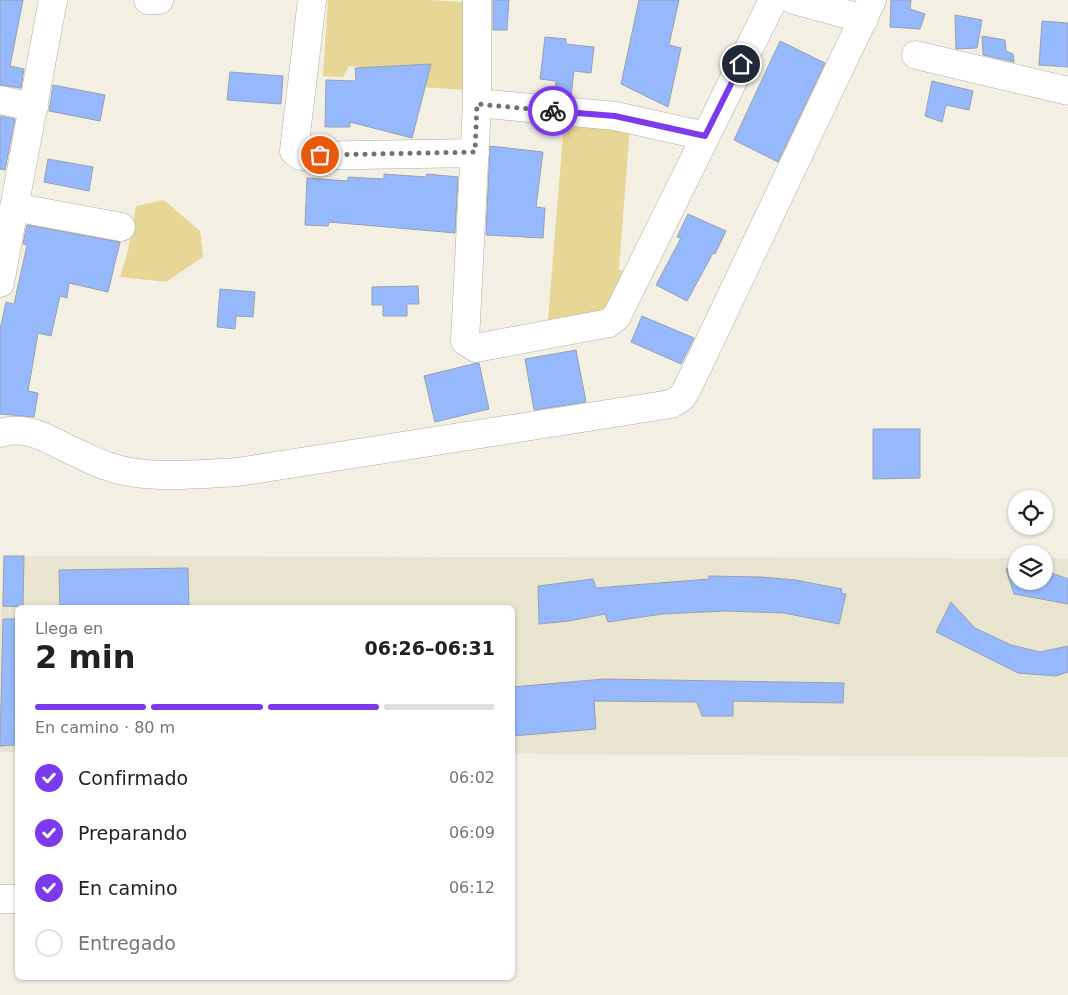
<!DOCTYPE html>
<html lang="es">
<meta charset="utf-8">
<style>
:root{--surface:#fff;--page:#f2f2f2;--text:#202124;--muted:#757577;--line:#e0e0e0;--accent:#7c3aed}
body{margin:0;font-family:"DejaVu Sans",sans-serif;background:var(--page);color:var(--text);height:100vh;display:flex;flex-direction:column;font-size:19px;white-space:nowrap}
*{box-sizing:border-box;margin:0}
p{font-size:16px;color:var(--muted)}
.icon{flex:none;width:28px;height:28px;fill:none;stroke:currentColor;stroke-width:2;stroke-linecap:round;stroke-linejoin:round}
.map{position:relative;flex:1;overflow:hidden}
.details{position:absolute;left:15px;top:605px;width:500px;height:375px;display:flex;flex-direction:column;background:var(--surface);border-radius:8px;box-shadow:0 1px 4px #0004}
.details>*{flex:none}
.tools{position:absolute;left:1008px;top:490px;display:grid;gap:10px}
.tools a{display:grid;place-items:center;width:45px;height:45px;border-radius:50%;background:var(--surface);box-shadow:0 1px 4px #0004;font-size:25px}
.pin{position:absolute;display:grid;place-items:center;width:42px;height:42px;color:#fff;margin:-21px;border:2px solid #fff;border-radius:50%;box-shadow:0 1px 5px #0007}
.courier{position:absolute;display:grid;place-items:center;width:50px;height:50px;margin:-25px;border:4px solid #7c3aed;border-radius:50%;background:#fff;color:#222;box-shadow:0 1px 6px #0007}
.head em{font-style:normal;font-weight:600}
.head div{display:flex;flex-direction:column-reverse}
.head{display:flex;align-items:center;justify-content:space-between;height:85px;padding:0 20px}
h1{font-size:32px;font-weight:600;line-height:38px}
.bar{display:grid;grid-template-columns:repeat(4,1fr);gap:8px 5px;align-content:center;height:60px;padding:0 20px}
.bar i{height:6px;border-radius:4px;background:var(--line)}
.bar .selected{background:var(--accent)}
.bar p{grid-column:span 4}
ol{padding:0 20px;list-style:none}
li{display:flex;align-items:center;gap:15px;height:55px}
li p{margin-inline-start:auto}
li .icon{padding:5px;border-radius:50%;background:var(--accent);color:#fff;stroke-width:4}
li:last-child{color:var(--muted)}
li i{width:28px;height:28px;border:2px solid var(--line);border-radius:50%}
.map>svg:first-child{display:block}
.built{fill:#e9e4d0}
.green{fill:#e6d797}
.building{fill:#95b9fc;stroke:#9aa0ac}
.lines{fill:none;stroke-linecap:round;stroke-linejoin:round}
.minor-casing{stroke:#b0aea1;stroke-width:29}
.minor{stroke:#fff;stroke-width:28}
.done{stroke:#74736b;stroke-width:5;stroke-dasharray:0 9}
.route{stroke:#7c3aed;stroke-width:6}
</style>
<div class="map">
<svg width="1068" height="995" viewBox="0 0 1068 995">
<rect width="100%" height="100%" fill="#f3f0e3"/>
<path class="built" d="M 3,556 L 1016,558 L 1016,581 L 1044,581 L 1044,558 L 1068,558 L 1068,757 L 513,754 L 512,608 L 18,608 L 17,752 L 0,752 L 0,636 Z"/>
<path class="green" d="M 328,0 L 431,0 L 490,4 L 485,91 L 419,87 L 420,71 L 349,66 L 343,77 L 323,76 Z
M 564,122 L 630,127 L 619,269 L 632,276 L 612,312 L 548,320 Z
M 164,200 L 200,231 L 203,257 L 166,282 L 120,277 L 128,250 L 136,206 Z"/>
<path class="building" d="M 0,0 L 23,0 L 10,66 L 24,69 L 21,88 L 0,85 Z
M 493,0 L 509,0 L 507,30 L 493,30 Z
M 639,0 L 679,0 L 669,45 L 681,48 L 668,107 L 621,84 Z
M 891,0 L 911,0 L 910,9 L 925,14 L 920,29 L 890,27 Z
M 955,15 L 982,20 L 977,48 L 956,49 Z
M 1042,21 L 1068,23 L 1068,67 L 1039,65 Z
M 982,36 L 1005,40 L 1006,51 L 1013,54 L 1014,62 L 983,55 Z
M 545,37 L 566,39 L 566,44 L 594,47 L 591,73 L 574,71 L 571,96 L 554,95 L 556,81 L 540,79 Z
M 780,41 L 825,63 L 778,162 L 734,140 Z
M 431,64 L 412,138 L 350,122 L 350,127 L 325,127 L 326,80 L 356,81 L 355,68 Z
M 230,72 L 283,76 L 281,104 L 227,100 Z
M 932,81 L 973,91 L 969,110 L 946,105 L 942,122 L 925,116 Z
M 53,85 L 105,95 L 100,121 L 49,111 Z
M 0,116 L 15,119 L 5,170 L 0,169 Z
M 490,146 L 543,152 L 536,207 L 545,208 L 543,238 L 486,235 Z
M 48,159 L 93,167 L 89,191 L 44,182 Z
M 384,174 L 426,177 L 427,174 L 458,177 L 455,233 L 329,222 L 328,226 L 305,225 L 307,178 L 348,181 L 348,177 L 384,179 Z
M 688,214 L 726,231 L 715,254 L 713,253 L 687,301 L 656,285 L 681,238 L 677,237 Z
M 27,225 L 120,242 L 108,292 L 69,283 L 67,298 L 60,296 L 51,336 L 38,333 L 28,391 L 38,393 L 34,417 L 0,414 L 0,330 L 6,302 L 14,304 L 27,245 L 23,244 Z
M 418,286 L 419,304 L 407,304 L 407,316 L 383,316 L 383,305 L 372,305 L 372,287 Z
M 220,289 L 255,292 L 253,317 L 236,316 L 235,329 L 217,327 Z
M 642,316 L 694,338 L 681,364 L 631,342 Z
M 576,350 L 586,402 L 534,410 L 525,359 Z
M 477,363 L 479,363 L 489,409 L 435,422 L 424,376 Z
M 873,429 L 920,429 L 920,478 L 873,479 Z
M 4,556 L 24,556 L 23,607 L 3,606 Z
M 1016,566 L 1016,581 L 1044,581 L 1044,570 L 1068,579 L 1068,604 L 1014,594 L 1006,569 Z
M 188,568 L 189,608 L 60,608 L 59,570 Z
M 709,576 L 761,577 L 795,580 L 842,589 L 841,593 L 846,594 L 839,624 L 784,613 L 725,611 L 662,614 L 608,622 L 605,614 L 569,621 L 539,624 L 538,586 L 593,579 L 596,588 L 709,579 Z
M 951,602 L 975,628 L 1011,645 L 1040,652 L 1068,646 L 1068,672 L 1056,676 L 1018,673 L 936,632 Z
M 3,619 L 18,619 L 18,711 L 15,712 L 16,745 L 0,746 Z
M 604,679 L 844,683 L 843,703 L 733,701 L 733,716 L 702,716 L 697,702 L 594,701 L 596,729 L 512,736 L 512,687 Z"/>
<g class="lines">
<g class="minor-casing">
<path id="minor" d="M 148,0 L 159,0
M 312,0 L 294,151 L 301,156 L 475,153
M 477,0 L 477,103 L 465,341 L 476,348 L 609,323 L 617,316 L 773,0
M 794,0 L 864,19
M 916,55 L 1068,91
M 0,100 L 34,107
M 477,103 L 615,116 L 705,136
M 14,207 L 121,227
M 0,283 L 53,0
M 0,433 C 28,424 50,441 75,452 C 86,457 98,464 110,467 C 147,480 200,474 238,472 L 671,404 L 681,398 L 687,389 L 872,0
M 0,899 L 18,899"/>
</g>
<use href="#minor" class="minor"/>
</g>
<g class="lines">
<path class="done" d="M 320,155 L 475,152 L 477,104 L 553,111"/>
<path class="route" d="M 553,111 L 615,116 L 705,136 L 741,64"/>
</g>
</svg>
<div class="tools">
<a><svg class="icon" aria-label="locate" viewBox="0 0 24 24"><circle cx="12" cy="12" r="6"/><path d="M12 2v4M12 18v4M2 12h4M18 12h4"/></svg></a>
<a><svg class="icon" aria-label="layers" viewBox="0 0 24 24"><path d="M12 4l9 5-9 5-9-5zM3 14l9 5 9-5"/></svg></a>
</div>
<div class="pin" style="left:320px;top:155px;background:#ea580c"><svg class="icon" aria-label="bag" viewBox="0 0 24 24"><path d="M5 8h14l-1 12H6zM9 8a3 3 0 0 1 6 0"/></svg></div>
<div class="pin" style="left:741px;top:64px;background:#1f2937"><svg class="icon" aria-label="home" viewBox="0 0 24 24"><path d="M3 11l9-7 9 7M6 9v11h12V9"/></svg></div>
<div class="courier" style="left:553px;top:111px"><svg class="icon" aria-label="bike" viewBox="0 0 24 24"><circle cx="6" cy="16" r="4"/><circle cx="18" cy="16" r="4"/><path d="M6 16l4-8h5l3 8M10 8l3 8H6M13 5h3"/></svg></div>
<section class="details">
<div class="head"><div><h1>2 min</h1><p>Llega en</p></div><em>06:26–06:31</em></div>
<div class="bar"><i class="selected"></i><i class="selected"></i><i class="selected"></i><i></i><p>En camino · 80 m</p></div>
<ol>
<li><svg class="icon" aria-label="check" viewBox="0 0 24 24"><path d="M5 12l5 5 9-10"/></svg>Confirmado<p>06:02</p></li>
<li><svg class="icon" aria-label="check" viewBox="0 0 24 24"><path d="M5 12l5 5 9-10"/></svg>Preparando<p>06:09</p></li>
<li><svg class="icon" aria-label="check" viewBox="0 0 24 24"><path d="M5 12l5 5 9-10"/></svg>En camino<p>06:12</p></li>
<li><i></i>Entregado</li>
</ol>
</section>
</div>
